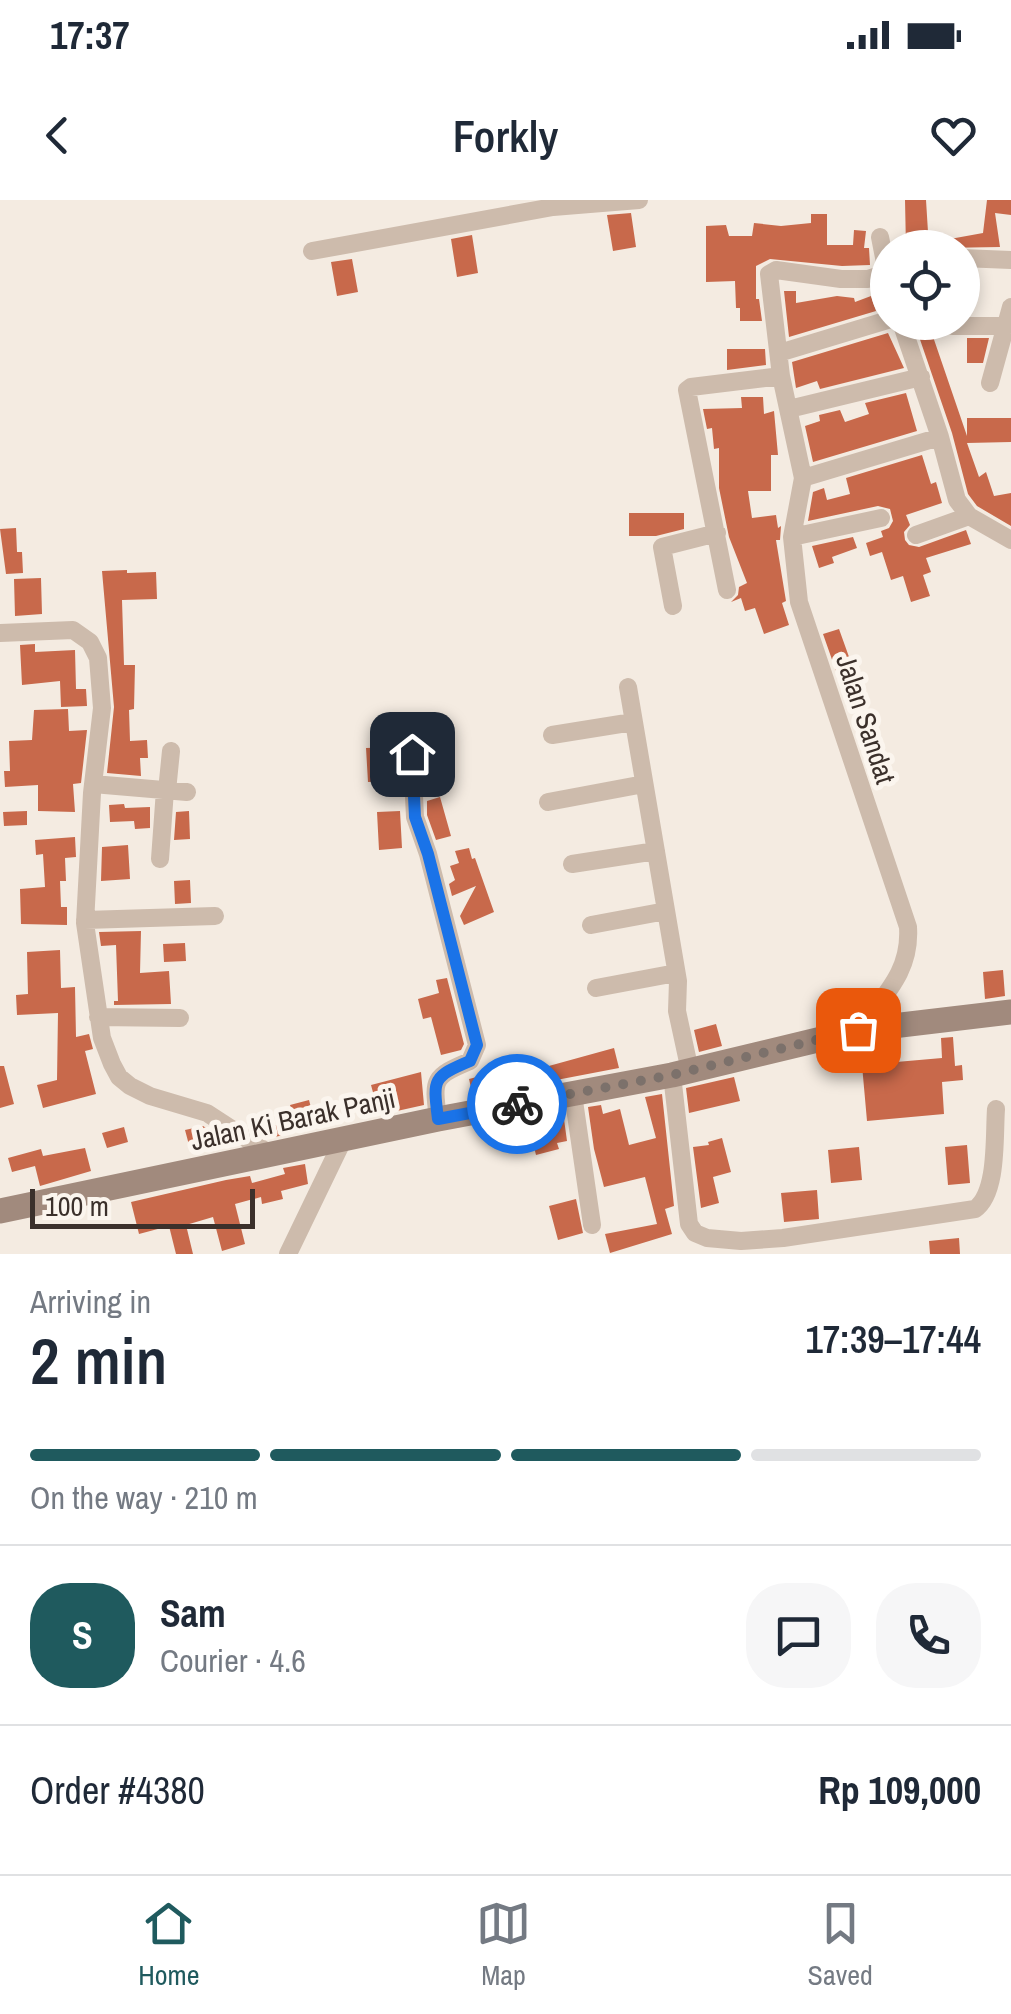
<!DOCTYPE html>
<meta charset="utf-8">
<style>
:root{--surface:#fff;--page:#f6f6f7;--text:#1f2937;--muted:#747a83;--line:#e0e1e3;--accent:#1f5a5e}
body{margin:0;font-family:"Archivo Narrow",sans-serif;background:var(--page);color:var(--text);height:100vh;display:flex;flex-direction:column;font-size:38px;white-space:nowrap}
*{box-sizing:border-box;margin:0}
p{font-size:32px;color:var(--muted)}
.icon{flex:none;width:55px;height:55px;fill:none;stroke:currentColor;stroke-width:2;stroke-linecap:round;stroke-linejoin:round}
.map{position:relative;height:1054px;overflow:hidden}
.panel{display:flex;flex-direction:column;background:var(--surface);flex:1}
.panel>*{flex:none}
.controls{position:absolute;left:870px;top:30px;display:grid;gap:20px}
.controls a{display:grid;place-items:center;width:110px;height:110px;border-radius:50%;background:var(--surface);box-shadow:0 5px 15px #0003;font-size:50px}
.scale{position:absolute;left:30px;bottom:25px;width:225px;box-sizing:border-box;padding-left:10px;border:5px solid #3b302b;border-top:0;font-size:28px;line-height:35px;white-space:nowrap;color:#3b302b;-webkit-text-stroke:8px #fbf5ee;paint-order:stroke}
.pin{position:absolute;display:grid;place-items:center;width:85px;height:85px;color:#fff;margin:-42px;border-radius:20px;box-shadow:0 5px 15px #0006}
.courier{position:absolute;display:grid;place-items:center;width:100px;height:100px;margin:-50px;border:8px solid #1a73e8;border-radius:50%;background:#fff;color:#222;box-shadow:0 2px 12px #0007}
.headline em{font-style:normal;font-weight:600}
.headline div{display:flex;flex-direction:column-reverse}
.headline{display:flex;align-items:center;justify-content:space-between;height:170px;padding:0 30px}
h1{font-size:65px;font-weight:600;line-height:75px}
.bar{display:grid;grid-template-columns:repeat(4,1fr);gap:15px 10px;align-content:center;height:120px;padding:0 30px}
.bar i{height:12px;border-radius:8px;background:var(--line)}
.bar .selected{background:var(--accent)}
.bar p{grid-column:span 4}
.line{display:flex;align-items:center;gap:25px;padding:0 30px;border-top:2px solid var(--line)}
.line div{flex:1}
.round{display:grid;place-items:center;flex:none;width:105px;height:105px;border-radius:40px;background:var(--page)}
.status{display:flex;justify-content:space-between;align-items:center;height:70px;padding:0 50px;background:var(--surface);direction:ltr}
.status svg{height:28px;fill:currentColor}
header{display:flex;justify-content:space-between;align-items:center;height:130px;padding:0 30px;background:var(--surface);font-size:45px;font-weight:600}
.tabs{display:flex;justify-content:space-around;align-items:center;height:140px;border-top:2px solid var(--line);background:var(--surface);font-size:28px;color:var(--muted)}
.tabs a{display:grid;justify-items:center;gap:5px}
.tabs .selected{color:var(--accent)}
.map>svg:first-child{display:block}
.building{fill:#c8694b}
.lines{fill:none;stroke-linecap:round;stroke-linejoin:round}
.street{stroke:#cdbbac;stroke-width:18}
.secondary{stroke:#a18a7d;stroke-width:25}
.done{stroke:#7c716b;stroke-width:10;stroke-dasharray:0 18}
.route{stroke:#1a73e8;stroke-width:12}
.labels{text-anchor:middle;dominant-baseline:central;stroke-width:10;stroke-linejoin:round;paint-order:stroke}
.street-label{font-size:28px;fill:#3b302b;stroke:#fbf5ee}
</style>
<div class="status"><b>17:37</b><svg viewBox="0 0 49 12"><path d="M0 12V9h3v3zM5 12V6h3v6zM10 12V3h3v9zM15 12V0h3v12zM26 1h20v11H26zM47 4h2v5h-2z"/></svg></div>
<header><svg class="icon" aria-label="back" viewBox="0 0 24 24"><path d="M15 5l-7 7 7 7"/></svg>Forkly<svg class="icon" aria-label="heart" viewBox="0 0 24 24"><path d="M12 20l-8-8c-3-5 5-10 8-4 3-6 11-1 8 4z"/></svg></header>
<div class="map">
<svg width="1011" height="1054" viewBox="0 0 1011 1054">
<rect width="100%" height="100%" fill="#f4ebe1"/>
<path class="building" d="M 905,0 L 926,0 L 929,48 L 906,48 Z
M 987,0 L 1011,0 L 1011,15 L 995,13 L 1000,47 L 940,48 L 939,41 L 983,33 Z
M 631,13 L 636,47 L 613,51 L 607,15 Z
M 811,14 L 827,14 L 827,45 L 853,45 L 854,30 L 866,31 L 864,48 L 869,48 L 870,65 L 842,66 L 770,59 L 756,66 L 756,99 L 759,99 L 762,121 L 740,121 L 740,108 L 736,108 L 735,81 L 706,82 L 706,26 L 726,25 L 729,36 L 752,36 L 754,23 L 781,26 L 811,23 Z
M 472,35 L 478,73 L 457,77 L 451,39 Z
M 352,59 L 358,92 L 337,96 L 331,62 Z
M 784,91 L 796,91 L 796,103 L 837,96 L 854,98 L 855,102 L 871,96 L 876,111 L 789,137 Z
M 914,122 L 928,122 L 967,236 L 967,218 L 1011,218 L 1011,242 L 967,243 L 979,277 L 986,272 L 994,296 L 1011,293 L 1011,326 L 977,306 L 968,294 L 952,233 Z
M 888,133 L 904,168 L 820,189 L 817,181 L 796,188 L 792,162 Z
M 967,138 L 989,138 L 983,163 L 967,163 Z
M 727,149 L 765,149 L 766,165 L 727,170 Z
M 906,193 L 917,231 L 813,262 L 805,226 L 820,221 L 819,215 L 840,210 L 845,222 L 869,214 L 865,203 Z
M 741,197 L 763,197 L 764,214 L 774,211 L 778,255 L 771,255 L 771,291 L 748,291 L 752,318 L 776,315 L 778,328 L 781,326 L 780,340 L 776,340 L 786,401 L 782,403 L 789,425 L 764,434 L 755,408 L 745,411 L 741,398 L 731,402 L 738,395 L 739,387 L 747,383 L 729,337 L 719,288 L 719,248 L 714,249 L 712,228 L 707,229 L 703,209 L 742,208 Z
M 922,255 L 931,284 L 936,282 L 942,303 L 906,315 L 910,325 L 904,332 L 905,340 L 909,345 L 919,347 L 966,330 L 971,344 L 926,358 L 931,372 L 923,375 L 930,396 L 911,402 L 903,376 L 891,380 L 882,352 L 870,356 L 866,343 L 883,337 L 881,331 L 889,328 L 893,321 L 890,309 L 878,306 L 808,321 L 813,292 L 824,288 L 827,300 L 850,294 L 846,278 Z
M 629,313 L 684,313 L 684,329 L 656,336 L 629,336 Z
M 16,328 L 17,352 L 22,352 L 23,373 L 6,374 L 0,329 Z
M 853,337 L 857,348 L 832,357 L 834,363 L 819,368 L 812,346 Z
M 127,370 L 127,373 L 156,372 L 157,399 L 122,400 L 124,465 L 135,465 L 134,509 L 129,510 L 130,541 L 147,540 L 148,558 L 140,558 L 141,576 L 107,573 L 114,507 L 102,371 Z
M 41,378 L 42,414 L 15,416 L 14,379 Z
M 839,429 L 858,482 L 869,501 L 849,508 L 823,434 Z
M 35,444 L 35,452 L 75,450 L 76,489 L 86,489 L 87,506 L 61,507 L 60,481 L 22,485 L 20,445 Z
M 68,509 L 69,531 L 87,530 L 81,583 L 73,584 L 75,612 L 38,611 L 38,585 L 5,587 L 4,571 L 10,571 L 9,541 L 32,540 L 34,510 Z
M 397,547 L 398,581 L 368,582 L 366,548 Z
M 440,597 L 451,636 L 436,640 L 427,615 L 427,601 Z
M 124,604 L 125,608 L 150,607 L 150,628 L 135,629 L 134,621 L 110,622 L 109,605 Z
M 27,611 L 27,625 L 4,626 L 3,612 Z
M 189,611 L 190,639 L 174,640 L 176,612 Z
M 400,611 L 402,648 L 379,650 L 377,612 Z
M 75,637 L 76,657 L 65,658 L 66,681 L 60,681 L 61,707 L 67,707 L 67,725 L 21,724 L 20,689 L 45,687 L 43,654 L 36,655 L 35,640 Z
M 128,645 L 130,679 L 101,681 L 102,647 Z
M 469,648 L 472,659 L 475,658 L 494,712 L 464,725 L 460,716 L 476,686 L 452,696 L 449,684 L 455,680 L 450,666 L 459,663 L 455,651 Z
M 190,680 L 191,703 L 175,704 L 174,681 Z
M 141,731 L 140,773 L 169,771 L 171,804 L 114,805 L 114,801 L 118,801 L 116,745 L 101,746 L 99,732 Z
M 185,743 L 186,761 L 164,762 L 163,744 Z
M 60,750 L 61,788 L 75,787 L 76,837 L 89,834 L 93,849 L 85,851 L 96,894 L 43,908 L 37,885 L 57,880 L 58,813 L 17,815 L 16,795 L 28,794 L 27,752 Z
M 1003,770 L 1005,796 L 985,799 L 983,772 Z
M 447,778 L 464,844 L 461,850 L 441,855 L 431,817 L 423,819 L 418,799 L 439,793 L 436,780 Z
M 716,824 L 722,846 L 699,852 L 694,830 Z
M 953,837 L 955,866 L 962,865 L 963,880 L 942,882 L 944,914 L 867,921 L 862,865 L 942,858 L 941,838 Z
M 614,848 L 619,868 L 473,896 L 469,879 L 496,872 L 498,880 Z
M 0,866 L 4,866 L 14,904 L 0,908 Z
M 421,872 L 424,905 L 379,915 L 371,885 Z
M 734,877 L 740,901 L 689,913 L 686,888 Z
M 662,894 L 674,1006 L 665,1009 L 672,1034 L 610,1053 L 605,1034 L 657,1024 L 645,977 L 604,987 L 594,949 L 588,907 L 601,905 L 603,914 L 620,909 L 629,945 L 656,938 L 645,897 Z
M 309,900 L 316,927 L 275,937 L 272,926 L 294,920 L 290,905 Z
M 563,912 L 567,941 L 557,943 L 559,949 L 536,955 L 527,919 Z
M 203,926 L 211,931 L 213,938 L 189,945 L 185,930 Z
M 124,927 L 128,942 L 107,948 L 102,933 Z
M 722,938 L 731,972 L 713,977 L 719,1003 L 701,1008 L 693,947 L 709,945 L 708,942 Z
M 967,945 L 970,983 L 948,985 L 945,947 Z
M 859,947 L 862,980 L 831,983 L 828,950 Z
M 85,948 L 91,971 L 40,986 L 35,966 L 12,972 L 8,958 L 41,949 L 43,956 Z
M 305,964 L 308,984 L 281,991 L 283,999 L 262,1004 L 261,997 L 235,1004 L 245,1044 L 222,1051 L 213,1017 L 186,1025 L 193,1054 L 176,1054 L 169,1026 L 139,1034 L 131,1002 L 226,980 L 250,976 L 252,983 L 285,974 L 283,968 Z
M 817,990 L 819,1019 L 784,1022 L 781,993 Z
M 576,999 L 583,1033 L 558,1040 L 549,1006 Z
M 959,1038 L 960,1054 L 930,1054 L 929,1041 Z"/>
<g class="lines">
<path class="street" d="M 880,37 L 888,78
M 312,51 L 553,7 L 639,0
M 962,58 L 1011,60
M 901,122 L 940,237 L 957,300 L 969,316 L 1011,340
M 952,126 L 1006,126
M 779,153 L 888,120
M 990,183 L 1011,107
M 789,209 L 921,177
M 803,278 L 940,237
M 916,335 L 969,316
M 792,337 L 881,318
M 727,390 L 687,190 L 691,187 L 781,176
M 673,406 L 662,347 L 717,333
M 0,433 L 73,430 L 90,442 L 98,458 L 102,508 L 92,593 L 85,723 L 102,838 L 112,864 L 119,877 L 130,886 L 150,896 L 207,913 L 270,954
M 628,487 L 678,781 L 677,811 L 690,871
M 552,535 L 633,522
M 412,554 L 415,617 L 428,654 L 477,845 L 470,861 C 432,877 433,879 438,919
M 93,584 L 187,592
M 167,591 L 171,551
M 548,602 L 644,584
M 160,659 L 165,590
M 572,664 L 656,651
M 85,720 L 215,716
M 591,725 L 666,711
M 596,788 L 676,773
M 98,817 L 180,818
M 859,830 C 884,795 911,772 908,727 L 799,402 L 792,337 L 803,278 L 781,176 L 769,74 L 776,70 L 841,79 L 868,79 L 886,73
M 672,875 L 689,1024 L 695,1033 L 707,1038 L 741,1041 L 783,1038 L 975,1009 C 998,993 994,936 996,909
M 573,894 L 592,1025
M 288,1054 L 342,942"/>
<path class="secondary" d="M 0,1011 L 438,919 L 672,875 L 859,830 L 1011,812"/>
</g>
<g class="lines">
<path class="done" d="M 517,904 L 672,875 L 858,830"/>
<path class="route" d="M 412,554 L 415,617 L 428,654 L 477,845 L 470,861 C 432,877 433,879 438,919 L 517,904"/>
</g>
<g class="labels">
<g class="street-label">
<text transform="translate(866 519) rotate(72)">Jalan Sandat</text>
<text transform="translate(293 919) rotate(-12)">Jalan Ki Barak Panji</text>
</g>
</g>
</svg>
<div class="controls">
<a><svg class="icon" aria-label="locate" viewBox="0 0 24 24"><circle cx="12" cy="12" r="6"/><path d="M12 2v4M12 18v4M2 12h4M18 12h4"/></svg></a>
</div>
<div class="scale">100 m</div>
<div class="pin" style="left:858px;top:830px;background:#ea580c"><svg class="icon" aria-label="bag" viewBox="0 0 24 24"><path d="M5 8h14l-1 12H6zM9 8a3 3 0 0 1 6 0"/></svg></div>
<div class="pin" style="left:412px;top:554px;background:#1f2937"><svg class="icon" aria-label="home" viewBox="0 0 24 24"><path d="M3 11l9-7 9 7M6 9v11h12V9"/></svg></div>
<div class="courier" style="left:517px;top:904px"><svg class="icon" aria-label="bike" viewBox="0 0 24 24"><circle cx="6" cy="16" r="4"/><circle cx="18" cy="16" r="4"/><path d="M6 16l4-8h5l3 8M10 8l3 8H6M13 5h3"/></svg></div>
</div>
<section class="panel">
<div class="headline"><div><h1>2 min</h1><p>Arriving in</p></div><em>17:39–17:44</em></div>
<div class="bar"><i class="selected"></i><i class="selected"></i><i class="selected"></i><i></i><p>On the way · 210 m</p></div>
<div class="line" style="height:180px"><b class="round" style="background:var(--accent);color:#fff">S</b><div><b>Sam</b><p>Courier · 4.6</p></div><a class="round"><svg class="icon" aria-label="chat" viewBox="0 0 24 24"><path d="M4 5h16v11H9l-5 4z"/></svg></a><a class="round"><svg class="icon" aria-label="phone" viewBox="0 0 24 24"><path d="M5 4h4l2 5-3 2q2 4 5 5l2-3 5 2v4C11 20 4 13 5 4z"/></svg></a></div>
<div class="line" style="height:130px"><div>Order #4380</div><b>Rp 109,000</b></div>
</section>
<nav class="tabs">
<a class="selected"><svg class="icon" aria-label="home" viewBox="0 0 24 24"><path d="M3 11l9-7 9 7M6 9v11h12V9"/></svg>Home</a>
<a><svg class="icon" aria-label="map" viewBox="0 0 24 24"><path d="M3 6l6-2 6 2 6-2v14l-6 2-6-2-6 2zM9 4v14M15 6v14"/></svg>Map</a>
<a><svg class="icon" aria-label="saved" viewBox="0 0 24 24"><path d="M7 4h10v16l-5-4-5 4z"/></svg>Saved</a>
</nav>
